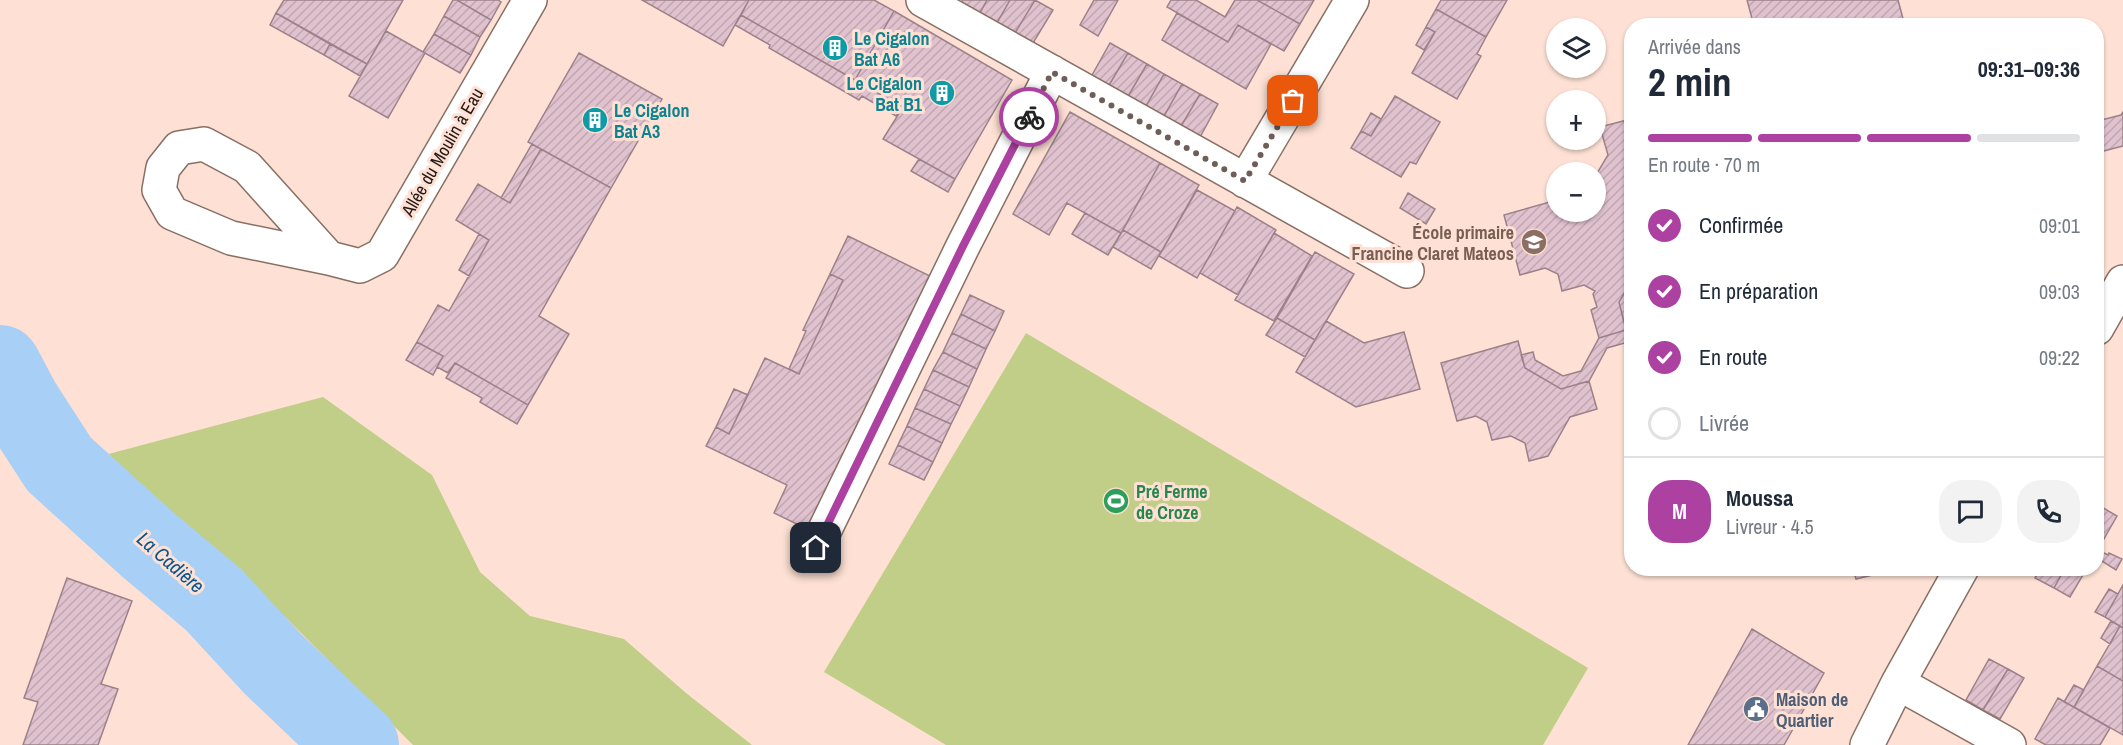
<!DOCTYPE html>
<html lang="fr">
<meta charset="utf-8">
<style>
:root{--surface:#fff;--page:#f2f2f3;--text:#1f2937;--muted:#747a83;--line:#e0e1e3;--accent:#ac41a2}
body{margin:0;font-family:"Archivo Narrow",sans-serif;background:var(--page);color:var(--text);height:100vh;display:flex;flex-direction:column;font-size:22px;white-space:nowrap}
*{box-sizing:border-box;margin:0}
p{font-size:20px;color:var(--muted)}
.icon{flex:none;width:33px;height:33px;fill:none;stroke:currentColor;stroke-width:2;stroke-linecap:round;stroke-linejoin:round}
.map{position:relative;flex:1;overflow:hidden}
.side{position:absolute;left:1624px;top:18px;width:480px;height:558px;display:flex;flex-direction:column;background:var(--surface);border-radius:24px;box-shadow:0 2px 4px #0004}
.side>*{flex:none}
.fabs{position:absolute;left:1546px;top:18px;display:grid;gap:12px}
.fabs a{display:grid;place-items:center;width:60px;height:60px;border-radius:50%;background:var(--surface);box-shadow:0 2px 4px #0004;font-size:30px}
.pin{position:absolute;display:grid;place-items:center;width:51px;height:51px;color:#fff;margin:-26px;border-radius:12px;box-shadow:0 3px 9px #0006}
.courier{position:absolute;display:grid;place-items:center;width:60px;height:60px;margin:-30px;border:4px solid #ac41a2;border-radius:50%;background:#fff;color:#222;box-shadow:0 2px 8px #0007}
.overview em{font-style:normal;font-weight:800}
.overview div{display:flex;flex-direction:column-reverse}
.overview{display:flex;align-items:center;justify-content:space-between;height:102px;padding:0 24px}
h1{font-size:39px;font-weight:800;line-height:45px}
.bar{display:grid;grid-template-columns:repeat(4,1fr);gap:9px 6px;align-content:center;height:72px;padding:0 24px}
.bar i{height:8px;border-radius:4px;background:var(--line)}
.bar .active{background:var(--accent)}
.bar p{grid-column:span 4}
.line{display:flex;align-items:center;gap:15px;padding:0 24px;border-top:2px solid var(--line)}
.line div{flex:1}
.round{display:grid;place-items:center;flex:none;width:63px;height:63px;border-radius:24px;background:var(--page)}
ol{padding:0 24px;list-style:none}
li{display:flex;align-items:center;gap:18px;height:66px}
li p{margin-inline-start:auto}
li .icon{padding:6px;border-radius:50%;background:var(--accent);color:#fff;stroke-width:4}
li:last-child{color:var(--muted)}
li i{width:33px;height:33px;border:3px solid var(--line);border-radius:50%}
.map>svg:first-child{display:block}
.grass{fill:#c0ce88}
.lines{fill:none;stroke-linecap:round;stroke-linejoin:round}
.river{stroke:#a8cff5;stroke-width:82}
.building{fill:url(#building-hatch);stroke:#9c818b;stroke-width:1.5}
.minor-casing{stroke:#886f64;stroke-width:36}
.minor{stroke:#fff;stroke-width:33}
.done{stroke:#6f5e57;stroke-width:6;stroke-dasharray:0 10.8}
.route{stroke:#ac41a2;stroke-width:8}
.labels{text-anchor:middle;dominant-baseline:central;stroke-width:6;stroke-linejoin:round;paint-order:stroke}
.culture-label{font-size:18px;font-weight:bold;fill:#0d838f;stroke:#fee1d4;text-anchor:start}
.street-label{font-size:18px;fill:#221814;stroke:#fee1d4}
.education-label{font-size:18px;font-weight:bold;fill:#785e54;stroke:#fee1d4;text-anchor:end}
.leisure-label{font-size:18px;font-weight:bold;fill:#27864d;stroke:#fee1d4;text-anchor:start}
.service-label{font-size:18px;font-weight:bold;fill:#4e5e75;stroke:#fee1d4;text-anchor:start}
.water-label{font-size:20px;font-style:italic;fill:#07558d;stroke:#fee1d4}
</style>
<div class="map">
<svg width="2123" height="745" viewBox="0 0 2123 745">
<defs>
<pattern id="building-hatch" width="6" height="6" patternUnits="userSpaceOnUse" patternTransform="scale(1.5)"><rect width="6" height="6" fill="#e0c2ce"/><path d="M-1 1l2-2M0 6l6-6M5 7l2-2" fill="none" stroke="#c0a6b0"/></pattern>
</defs>
<rect width="100%" height="100%" fill="#fee1d4"/>
<path class="grass" d="M 1026,333 L 1588,668 L 1543,745 L 946,745 L 824,672 Z
M 323,397 L 432,475 L 480,572 L 530,616 L 624,639 L 686,693 L 752,745 L 413,745 L 232,564 L 101,456 Z"/>
<g class="lines">
<path class="river" d="M 0,366 L 19,402 L 59,464 L 146,543 L 214,600 L 273,664 L 358,745"/>
</g>
<path class="building" d="M 284,0 L 403,0 L 367,64 L 276,13 Z
M 453,0 L 457,0 L 491,20 L 480,37 L 444,16 Z
M 457,0 L 498,0 L 501,2 L 491,20 Z
M 642,0 L 749,0 L 723,46 Z
M 749,0 L 874,0 L 894,11 L 855,80 L 741,15 Z
M 963,0 L 987,0 L 980,13 L 961,2 Z
M 987,0 L 1010,0 L 997,23 L 980,13 Z
M 1010,0 L 1035,0 L 1015,33 L 997,23 Z
M 1035,0 L 1053,10 L 1033,43 L 1015,33 Z
M 1094,0 L 1118,0 L 1098,36 L 1080,25 Z
M 1171,0 L 1196,0 L 1225,17 L 1235,0 L 1257,0 L 1300,24 L 1284,51 L 1238,25 L 1228,42 L 1167,7 Z
M 1257,0 L 1314,0 L 1300,24 Z
M 1441,0 L 1507,0 L 1486,37 L 1436,9 Z
M 1747,0 L 1898,0 L 1905,26 L 1754,26 Z
M 1436,9 L 1486,37 L 1477,54 L 1481,56 L 1457,99 L 1412,73 L 1435,32 L 1426,27 Z
M 894,11 L 1012,80 L 955,179 L 883,139 L 903,107 L 855,80 Z
M 276,13 L 330,44 L 324,55 L 270,25 Z
M 1177,13 L 1228,42 L 1238,25 L 1271,44 L 1246,89 L 1162,40 Z
M 741,15 L 855,80 L 903,107 L 896,116 L 862,96 L 859,100 L 769,48 L 770,45 L 735,25 Z
M 444,16 L 480,37 L 471,55 L 434,34 Z
M 1426,27 L 1435,32 L 1424,50 L 1416,45 Z
M 386,31 L 425,53 L 388,118 L 349,96 Z
M 434,34 L 471,55 L 460,73 L 423,52 Z
M 1110,43 L 1128,53 L 1108,87 L 1091,77 Z
M 330,44 L 367,64 L 360,76 L 324,55 Z
M 579,53 L 662,99 L 611,188 L 528,142 Z
M 1128,53 L 1147,64 L 1127,98 L 1108,87 Z
M 1147,64 L 1164,74 L 1145,108 L 1127,98 Z
M 1164,74 L 1182,84 L 1163,118 L 1145,108 Z
M 1182,84 L 1200,94 L 1180,128 L 1163,118 Z
M 1200,94 L 1218,104 L 1199,139 L 1180,128 Z
M 1395,96 L 1440,122 L 1416,164 L 1410,162 L 1401,177 L 1351,148 L 1361,131 L 1371,136 Z
M 1632,111 L 1632,280 L 1619,302 L 1626,330 L 1599,338 L 1591,310 L 1597,307 L 1593,294 L 1595,291 L 1584,285 L 1562,291 L 1558,274 L 1545,268 L 1520,275 L 1504,215 L 1557,200 L 1557,212 L 1596,212 L 1596,175 L 1608,155 L 1600,127 L 1627,120 Z
M 1070,112 L 1160,163 L 1121,233 L 1067,203 L 1049,235 L 1013,214 Z
M 2123,112 L 2123,146 L 2100,152 L 2097,157 L 2097,121 L 2121,115 Z
M 1371,113 L 1381,119 L 1371,136 L 1361,131 Z
M 532,144 L 541,149 L 510,203 L 501,198 Z
M 541,149 L 611,188 L 539,316 L 569,334 L 528,405 L 455,363 L 448,373 L 437,367 L 443,356 L 417,342 L 438,305 L 449,311 L 489,240 L 456,220 L 478,184 L 510,203 Z
M 919,159 L 955,179 L 948,192 L 911,171 Z
M 1160,163 L 1199,185 L 1161,252 L 1123,230 Z
M 1197,190 L 1235,211 L 1197,278 L 1159,256 Z
M 1408,193 L 1435,209 L 1426,224 L 1400,208 Z
M 1237,207 L 1276,230 L 1238,295 L 1200,273 Z
M 1085,213 L 1121,233 L 1108,255 L 1072,234 Z
M 1123,230 L 1161,252 L 1151,269 L 1113,247 Z
M 1274,233 L 1312,256 L 1274,321 L 1235,300 Z
M 479,234 L 489,240 L 469,276 L 459,270 Z
M 848,236 L 932,277 L 811,531 L 774,513 L 787,485 L 706,446 L 716,427 L 729,434 L 765,358 L 799,374 L 843,280 L 830,274 Z
M 1315,252 L 1354,274 L 1315,340 L 1277,318 Z
M 830,274 L 843,280 L 799,374 L 789,369 L 806,331 L 803,330 Z
M 1632,280 L 1632,341 L 1607,348 L 1589,381 L 1561,389 L 1525,368 L 1521,355 L 1533,352 L 1535,360 L 1563,376 L 1581,371 L 1599,338 L 1626,330 L 1619,302 Z
M 970,295 L 1004,311 L 995,331 L 961,314 Z
M 961,314 L 995,331 L 986,349 L 952,333 Z
M 1277,318 L 1315,340 L 1305,357 L 1266,335 Z
M 1326,321 L 1364,343 L 1404,332 L 1420,389 L 1356,407 L 1296,372 Z
M 952,333 L 986,349 L 977,369 L 943,352 Z
M 1518,341 L 1525,368 L 1561,389 L 1589,381 L 1597,409 L 1570,417 L 1548,456 L 1529,461 L 1525,443 L 1511,436 L 1492,440 L 1487,422 L 1476,416 L 1457,421 L 1441,363 Z
M 417,342 L 443,356 L 433,375 L 406,360 Z
M 943,352 L 977,369 L 969,387 L 933,370 Z
M 455,363 L 528,405 L 517,424 L 480,402 L 482,398 L 446,378 Z
M 933,370 L 969,387 L 960,406 L 924,389 Z
M 734,389 L 748,395 L 729,434 L 716,427 Z
M 924,389 L 960,406 L 951,424 L 915,408 Z
M 915,408 L 951,424 L 942,443 L 907,426 Z
M 907,426 L 942,443 L 933,462 L 898,445 Z
M 898,445 L 933,462 L 924,480 L 889,464 Z
M 2100,506 L 2117,516 L 2097,551 L 2097,512 Z
M 2098,550 L 2108,555 L 2109,553 L 2122,559 L 2116,570 L 2097,558 Z
M 1853,568 L 1884,568 L 1885,572 L 1856,579 Z
M 2041,568 L 2065,568 L 2054,588 L 2035,578 Z
M 2065,568 L 2087,568 L 2070,597 L 2054,588 Z
M 67,578 L 132,601 L 101,684 L 118,689 L 98,745 L 23,745 L 38,702 L 24,698 Z
M 2123,585 L 2123,628 L 2105,617 Z
M 2109,589 L 2118,594 L 2105,617 L 2095,612 Z
M 2111,621 L 2120,626 L 2110,644 L 2101,638 Z
M 2120,626 L 2123,628 L 2123,681 L 2097,666 Z
M 1752,629 L 1824,673 L 1784,745 L 1688,745 Z
M 1989,659 L 2008,669 L 1983,710 L 1966,700 Z
M 2097,666 L 2123,681 L 2123,735 L 2074,707 Z
M 2008,669 L 2024,678 L 2000,719 L 1983,710 Z
M 2074,685 L 2084,690 L 2074,707 L 2064,702 Z
M 2058,698 L 2110,728 L 2100,745 L 2046,745 L 2035,739 Z"/>
<g class="lines">
<g class="minor-casing">
<path id="minor" d="M 923,0 L 1407,271
M 1245,181 L 1352,0
M 329,258 L 247,167 L 204,144 L 179,148 L 163,168 L 159,190 L 172,213 L 231,238 L 329,258 L 360,266 L 382,255 L 530,0
M 2097,328 L 2123,282
M 816,548 L 963,246 L 1052,72
M 1898,683 L 2009,745
M 1867,745 L 1898,683 L 1962,568"/>
</g>
<use href="#minor" class="minor"/>
</g>
<g class="lines">
<path class="done" d="M 1029,117 L 1052,72 L 1245,181 L 1293,101"/>
<path class="route" d="M 816,548 L 963,246 L 1029,117"/>
</g>
<defs>
<g id="building-disc" transform="scale(1.35)"><circle r="9.5" fill="#0f9aa8" stroke="#fee1d4"/><path d="M-4-6H4V6H1V3H-1V6H-4ZM-2.5-4.3h1.7v1.8h-1.7ZM.8-4.3h1.7v1.8H.8ZM-2.5-1h1.7V.8h-1.7ZM.8-1h1.7V.8H.8Z" fill="#fff"/></g>
<g id="school-disc" transform="scale(1.35)"><circle r="9.5" fill="#8d6e63" stroke="#fee1d4"/><path d="M0-5L7-2L0 1L-7-2ZM-4 1L0 2.5L4 1V4Q0 6-4 4Z" fill="#fff"/></g>
<g id="stadium-disc" transform="scale(1.35)"><circle r="9.5" fill="#2e9e5b" stroke="#fee1d4"/><path d="M0-5a6.5 5 0 1 0 0 10a6.5 5 0 1 0 0-10ZM-3.5-1.8h7v3.6h-7Z" fill="#fff"/></g>
<g id="civic-disc" transform="scale(1.35)"><circle r="9.5" fill="#5c6f8a" stroke="#fee1d4"/><path d="M-.6-6.5H3V-4.5H.6V-3L4-1V1h2V6H-6V1h2V-1L-.6-3ZM-1.2 2.5V6h2.4V2.5Z" fill="#fff"/></g>
</defs>
<g fill-rule="evenodd">
<use href="#building-disc" x="835" y="48"/>
<use href="#building-disc" x="942" y="93"/>
<use href="#building-disc" x="595" y="120"/>
<use href="#school-disc" x="1534" y="242"/>
<use href="#stadium-disc" x="1116" y="501"/>
<use href="#civic-disc" x="1756" y="709"/>
</g>
<g class="labels">
<g class="culture-label">
<text x="854" y="38">Le Cigalon<tspan x="854" dy="21">Bat A6</tspan></text>
<text x="922" y="83" text-anchor="end">Le Cigalon<tspan x="922" dy="21">Bat B1</tspan></text>
<text x="614" y="110">Le Cigalon<tspan x="614" dy="21">Bat A3</tspan></text>
</g>
<g class="street-label">
<text transform="translate(442 152) rotate(-60)">Allée du Moulin à Eau</text>
</g>
<g class="education-label">
<text x="1514" y="232">École primaire<tspan x="1514" dy="21">Francine Claret Mateos</tspan></text>
</g>
<g class="leisure-label">
<text x="1136" y="491">Pré Ferme<tspan x="1136" dy="21">de Croze</tspan></text>
</g>
<g class="service-label">
<text x="1776" y="699">Maison de<tspan x="1776" dy="21">Quartier</tspan></text>
</g>
<g class="water-label">
<text transform="translate(171 562) rotate(41)">La Cadière</text>
</g>
</g>
</svg>
<div class="fabs">
<a><svg class="icon" aria-label="layers" viewBox="0 0 24 24"><path d="M12 4l9 5-9 5-9-5zM3 14l9 5 9-5"/></svg></a>
<a>+</a>
<a>−</a>
</div>
<div class="pin" style="left:1293px;top:101px;background:#ea580c"><svg class="icon" aria-label="bag" viewBox="0 0 24 24"><path d="M5 8h14l-1 12H6zM9 8a3 3 0 0 1 6 0"/></svg></div>
<div class="pin" style="left:816px;top:548px;background:#1f2937"><svg class="icon" aria-label="home" viewBox="0 0 24 24"><path d="M3 11l9-7 9 7M6 9v11h12V9"/></svg></div>
<div class="courier" style="left:1029px;top:117px"><svg class="icon" aria-label="bike" viewBox="0 0 24 24"><circle cx="6" cy="16" r="4"/><circle cx="18" cy="16" r="4"/><path d="M6 16l4-8h5l3 8M10 8l3 8H6M13 5h3"/></svg></div>
<section class="side">
<div class="overview"><div><h1>2 min</h1><p>Arrivée dans</p></div><em>09:31–09:36</em></div>
<div class="bar"><i class="active"></i><i class="active"></i><i class="active"></i><i></i><p>En route · 70 m</p></div>
<ol>
<li><svg class="icon" aria-label="check" viewBox="0 0 24 24"><path d="M5 12l5 5 9-10"/></svg>Confirmée<p>09:01</p></li>
<li><svg class="icon" aria-label="check" viewBox="0 0 24 24"><path d="M5 12l5 5 9-10"/></svg>En préparation<p>09:03</p></li>
<li><svg class="icon" aria-label="check" viewBox="0 0 24 24"><path d="M5 12l5 5 9-10"/></svg>En route<p>09:22</p></li>
<li><i></i>Livrée</li>
</ol>
<div class="line" style="height:108px"><b class="round" style="background:var(--accent);color:#fff">M</b><div><b>Moussa</b><p>Livreur · 4.5</p></div><a class="round"><svg class="icon" aria-label="chat" viewBox="0 0 24 24"><path d="M4 5h16v11H9l-5 4z"/></svg></a><a class="round"><svg class="icon" aria-label="phone" viewBox="0 0 24 24"><path d="M5 4h4l2 5-3 2q2 4 5 5l2-3 5 2v4C11 20 4 13 5 4z"/></svg></a></div>
</section>
</div>
